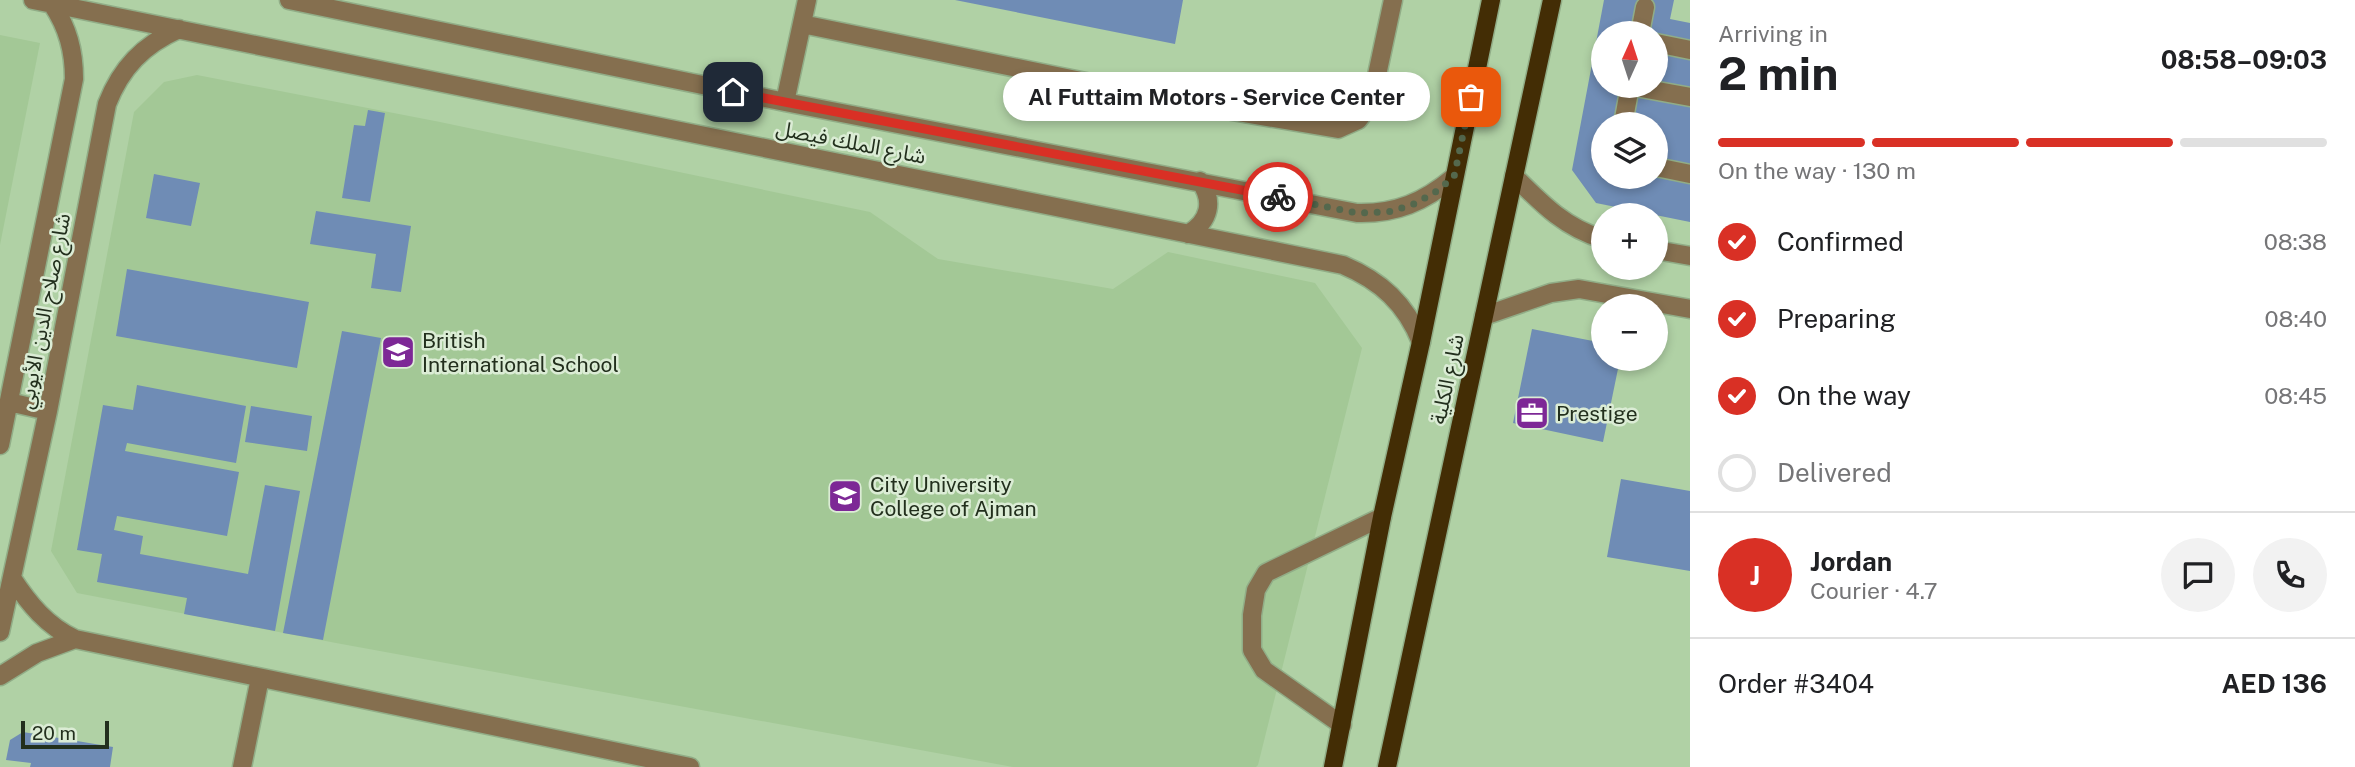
<!DOCTYPE html>
<meta charset="utf-8">
<style>
:root{--surface:#fff;--page:#f2f2f2;--text:#202124;--muted:#757577;--line:#e0e0e0;--accent:#d93025}
body{margin:0;font-family:"Public Sans","Noto Sans Arabic",sans-serif;background:var(--page);color:var(--text);height:100vh;display:flex;flex-direction:column;font-size:26px;white-space:nowrap}
*{box-sizing:border-box;margin:0}
p{font-size:23px;color:var(--muted)}
.icon{flex:none;width:38px;height:38px;fill:none;stroke:currentColor;stroke-width:2;stroke-linecap:round;stroke-linejoin:round}
.map{position:relative;flex:1;overflow:hidden}
.sheet{display:flex;flex-direction:column;background:var(--surface);width:665px}
.sheet>*{flex:none}
.needle{width:46px;rotate:3deg}
.tools{position:absolute;left:1591px;top:21px;display:grid;gap:14px}
.tools a{display:grid;place-items:center;width:77px;height:77px;border-radius:50%;background:var(--surface);box-shadow:0 4px 10px #0003;font-size:35px}
.scale{position:absolute;left:21px;bottom:18px;width:88px;box-sizing:border-box;padding-left:7px;border:4px solid #222f1d;border-top:0;font-size:19px;line-height:24px;white-space:nowrap;color:#222f1d;-webkit-text-stroke:5px #dbecd5;paint-order:stroke}
.pin{position:absolute;display:grid;place-items:center;width:60px;height:60px;color:#fff;margin:-30px;border-radius:14px;box-shadow:0 4px 10px #0006}
.courier{position:absolute;display:grid;place-items:center;width:70px;height:70px;margin:-35px;border:5px solid #d93025;border-radius:50%;background:#fff;color:#222;box-shadow:0 2px 9px #0007}
.bubble{position:absolute;height:49px;border-radius:24px;background:var(--surface);box-shadow:0 4px 10px #0003;font-size:23px;font-weight:700;line-height:49px;text-align:center}
.headline em{font-style:normal;font-weight:700}
.headline div{display:flex;flex-direction:column-reverse}
.headline{display:flex;align-items:center;justify-content:space-between;height:119px;padding:0 28px}
h1{font-size:46px;font-weight:700;line-height:52px}
.bar{display:grid;grid-template-columns:repeat(4,1fr);gap:10px 7px;align-content:center;height:84px;padding:0 28px}
.bar i{height:9px;border-radius:5px;background:var(--line)}
.bar .current{background:var(--accent)}
.bar p{grid-column:span 4}
.line{display:flex;align-items:center;gap:18px;padding:0 28px;border-top:2px solid var(--line)}
.line div{flex:1}
.round{display:grid;place-items:center;flex:none;width:74px;height:74px;border-radius:37px;background:var(--page)}
ol{padding:0 28px;list-style:none}
li{display:flex;align-items:center;gap:21px;height:77px}
li p{margin-inline-start:auto}
li .icon{padding:7px;border-radius:50%;background:var(--accent);color:#fff;stroke-width:4}
li:last-child{color:var(--muted)}
li i{width:38px;height:38px;border:4px solid var(--line);border-radius:50%}
main{display:flex;flex:1;min-height:0}
.map>svg:first-child{display:block}
.built{fill:#a3c896}
.building{fill:#6f8cb5;fill-rule:evenodd}
.lines{fill:none;stroke-linecap:round;stroke-linejoin:round}
.minor-casing{stroke:#91ad87;stroke-width:21}
.major-casing{stroke:#91ad87;stroke-width:21}
.minor{stroke:#856f4f;stroke-width:18}
.major{stroke:#432d05;stroke-width:18}
.done{stroke:#54684d;stroke-width:7;stroke-dasharray:0 12.6}
.route{stroke:#d93025;stroke-width:9}
.labels{text-anchor:middle;dominant-baseline:central;stroke-width:5;stroke-linejoin:round;paint-order:stroke}
.street-label{font-size:21px;fill:#222f1d;stroke:#dbecd5}
.poi-label{font-size:21px;fill:#222f1d;stroke:#dbecd5;text-anchor:start}
</style>
<main>
<div class="map">
<svg width="1690" height="767" viewBox="0 0 1690 767">
<rect width="100%" height="100%" fill="#b0d1a5"/>
<path class="built" d="M 0,35 L 40,43 L 0,245 Z
M 197,75 L 440,122 L 870,212 L 938,259 L 1113,289 L 1168,252 L 1315,283 L 1362,348 L 1258,765 L 1256,767 L 1013,767 L 336,643 L 77,593 L 51,551 L 134,112 L 164,82 Z"/>
<path class="building" d="M 955,0 L 1183,0 L 1175,44 Z
M 1604,0 L 1674,0 L 1670,19 L 1690,23 L 1690,222 L 1596,203 L 1572,170 ZM 1603,33 L 1656,33 L 1656,86 L 1603,86 ZM 1603,124 L 1656,124 L 1656,177 L 1603,177 Z
M 368,110 L 385,113 L 370,202 L 342,198 L 354,125 L 365,126 Z
M 154,174 L 200,183 L 191,226 L 146,218 Z
M 316,211 L 411,226 L 401,292 L 371,288 L 376,254 L 310,244 Z
M 127,269 L 309,302 L 297,368 L 116,336 Z
M 1532,329 L 1603,343 L 1603,359 L 1620,359 L 1603,442 L 1513,423 Z
M 342,331 L 381,338 L 323,640 L 283,633 Z
M 137,385 L 246,406 L 236,463 L 127,443 L 125,451 L 239,472 L 227,536 L 117,516 L 114,530 L 143,536 L 140,554 L 248,574 L 265,485 L 300,491 L 275,631 L 184,614 L 187,598 L 97,582 L 102,554 L 77,550 L 103,405 L 133,410 Z
M 251,406 L 312,416 L 307,451 L 245,442 Z
M 1621,479 L 1690,491 L 1690,571 L 1607,557 Z
M 23,732 L 113,747 L 110,767 L 30,767 L 31,763 L 6,760 L 10,740 Z"/>
<g class="lines">
<g class="minor-casing">
<path id="minor" d="M 33,0 L 1343,265 C 1381,281 1406,304 1421,342
M 289,0 L 785,102 L 1357,213 C 1396,214 1424,202 1454,177
M 802,24 L 1203,106 L 1338,129 L 1358,120 L 1371,103 L 1393,0
M 1640,33 L 1645,7
M 1656,43 L 1690,50
M 1630,86 L 1690,97
M 785,102 L 807,0
M 1623,124 L 1630,86
M 1656,167 L 1690,174
M 1514,176 C 1541,203 1565,228 1603,239
M 1188,234 C 1210,221 1214,201 1200,181
M 1656,250 L 1690,256
M 1484,316 L 1551,293 L 1579,289 L 1690,309
M 9,402 L 48,411
M 0,445 L 74,79 C 74,51 68,28 52,4
M 12,578 C 29,604 47,626 75,639 L 690,767
M 0,632 L 48,411 L 107,104 C 121,68 143,45 179,29
M 0,676 L 37,653 L 75,639
M 1342,725 L 1264,670 L 1252,650 L 1252,615 L 1256,590 L 1266,573 L 1382,517
M 242,767 L 260,678"/>
</g>
<g class="major-casing">
<path id="major" d="M 1333,767 L 1382,517 L 1421,342 L 1491,0
M 1387,767 L 1552,0"/>
</g>
<use href="#minor" class="minor"/>
<use href="#major" class="major"/>
</g>
<g class="lines">
<path class="done" d="M 1278,197 L 1357,213 L 1388,212 L 1412,205 L 1434,193 L 1454,177 L 1471,97"/>
<path class="route" d="M 733,92 L 1278,197"/>
</g>
<defs>
<g id="school-square" transform="scale(1.75)"><rect x="-9" y="-9" width="18" height="18" rx="4" fill="#7d2896" stroke="#dbecd5"/><path d="M0-5L7-2L0 1L-7-2ZM-4 1L0 2.5L4 1V4Q0 6-4 4Z" fill="#fff"/></g>
<g id="office-square" transform="scale(1.75)"><rect x="-9" y="-9" width="18" height="18" rx="4" fill="#7d2896" stroke="#dbecd5"/><path d="M-6-3h4V-5.5h4V-3h4V5H-6ZM-1-4.5V-3h2v-1.5ZM-6 0V1H6V0Z" fill="#fff"/></g>
<g id="university-square" transform="scale(1.75)"><rect x="-9" y="-9" width="18" height="18" rx="4" fill="#7d2896" stroke="#dbecd5"/><path d="M0-5L7-2L0 1L-7-2ZM-4 1L0 2.5L4 1V4Q0 6-4 4Z" fill="#fff"/></g>
</defs>
<g fill-rule="evenodd">
<use href="#school-square" x="398" y="352"/>
<use href="#office-square" x="1532" y="413"/>
<use href="#university-square" x="845" y="496"/>
</g>
<g class="labels">
<g class="street-label">
<text transform="translate(851 142) rotate(11)">شارع الملك فيصل</text>
<text transform="translate(44 311) rotate(-79)">شارع صلاح الدين الأيوبي</text>
<text transform="translate(1447 379) rotate(-78)">شارع الكلية</text>
</g>
<g class="poi-label">
<text x="422" y="340">British<tspan x="422" dy="24">International School</tspan></text>
<text x="1556" y="413">Prestige</text>
<text x="870" y="484">City University<tspan x="870" dy="24">College of Ajman</tspan></text>
</g>
</g>
</svg>
<div class="tools">
<a><svg class="needle" viewBox="-14 -14 28 28"><path d="M0-13l5 13h-10z" fill="#e53935"/><path d="M0 13l5-13h-10z" fill="#757577"/></svg></a>
<a><svg class="icon" aria-label="layers" viewBox="0 0 24 24"><path d="M12 4l9 5-9 5-9-5zM3 14l9 5 9-5"/></svg></a>
<a>+</a>
<a>−</a>
</div>
<div class="scale">20 m</div>
<div class="pin" style="left:1471px;top:97px;background:#ea580c"><svg class="icon" aria-label="bag" viewBox="0 0 24 24"><path d="M5 8h14l-1 12H6zM9 8a3 3 0 0 1 6 0"/></svg></div>
<div class="pin" style="left:733px;top:92px;background:#1f2937"><svg class="icon" aria-label="home" viewBox="0 0 24 24"><path d="M3 11l9-7 9 7M6 9v11h12V9"/></svg></div>
<div class="courier" style="left:1278px;top:197px"><svg class="icon" aria-label="bike" viewBox="0 0 24 24"><circle cx="6" cy="16" r="4"/><circle cx="18" cy="16" r="4"/><path d="M6 16l4-8h5l3 8M10 8l3 8H6M13 5h3"/></svg></div>
<div class="bubble" style="left:1003px;top:72px;width:427px">Al Futtaim Motors - Service Center</div>
</div>
<section class="sheet">
<div class="headline"><div><h1>2 min</h1><p>Arriving in</p></div><em>08:58–09:03</em></div>
<div class="bar"><i class="current"></i><i class="current"></i><i class="current"></i><i></i><p>On the way · 130 m</p></div>
<ol>
<li><svg class="icon" aria-label="check" viewBox="0 0 24 24"><path d="M5 12l5 5 9-10"/></svg>Confirmed<p>08:38</p></li>
<li><svg class="icon" aria-label="check" viewBox="0 0 24 24"><path d="M5 12l5 5 9-10"/></svg>Preparing<p>08:40</p></li>
<li><svg class="icon" aria-label="check" viewBox="0 0 24 24"><path d="M5 12l5 5 9-10"/></svg>On the way<p>08:45</p></li>
<li><i></i>Delivered</li>
</ol>
<div class="line" style="height:126px"><b class="round" style="background:var(--accent);color:#fff">J</b><div><b>Jordan</b><p>Courier · 4.7</p></div><a class="round"><svg class="icon" aria-label="chat" viewBox="0 0 24 24"><path d="M4 5h16v11H9l-5 4z"/></svg></a><a class="round"><svg class="icon" aria-label="phone" viewBox="0 0 24 24"><path d="M5 4h4l2 5-3 2q2 4 5 5l2-3 5 2v4C11 20 4 13 5 4z"/></svg></a></div>
<div class="line" style="height:91px"><div>Order #3404</div><b>AED 136</b></div>
</section>
</main>
